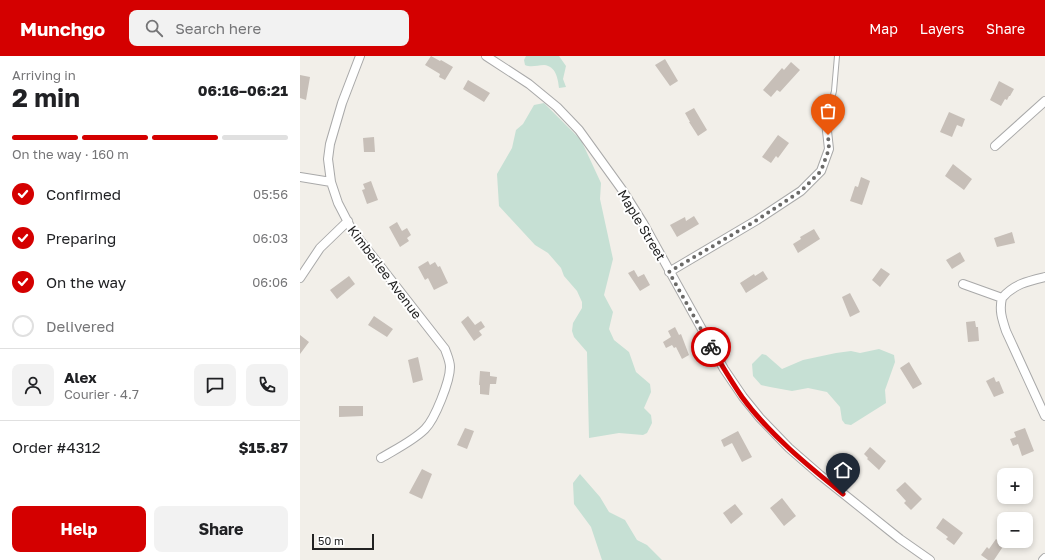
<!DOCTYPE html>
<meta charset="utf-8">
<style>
:root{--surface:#fff;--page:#f2f2f2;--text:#202124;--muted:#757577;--line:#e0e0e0;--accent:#d40000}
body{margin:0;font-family:"Golos Text",sans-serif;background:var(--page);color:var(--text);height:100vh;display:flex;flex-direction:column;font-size:15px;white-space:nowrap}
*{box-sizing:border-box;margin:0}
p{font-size:13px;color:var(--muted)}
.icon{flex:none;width:22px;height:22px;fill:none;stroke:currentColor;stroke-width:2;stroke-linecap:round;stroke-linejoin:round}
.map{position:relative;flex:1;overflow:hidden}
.details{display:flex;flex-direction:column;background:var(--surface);width:300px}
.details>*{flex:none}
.buttons{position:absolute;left:697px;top:412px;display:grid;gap:8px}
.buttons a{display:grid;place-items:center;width:36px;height:36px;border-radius:8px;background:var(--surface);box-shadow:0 2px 6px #0003;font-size:20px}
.scale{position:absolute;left:12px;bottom:10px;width:62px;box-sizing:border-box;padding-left:4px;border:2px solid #222;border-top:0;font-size:11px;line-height:14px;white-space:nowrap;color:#222;-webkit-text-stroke:3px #fff;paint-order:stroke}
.pin{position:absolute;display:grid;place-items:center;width:34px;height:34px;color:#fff;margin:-41px -17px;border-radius:50% 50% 50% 0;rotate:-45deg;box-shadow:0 0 4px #0007}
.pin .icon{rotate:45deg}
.courier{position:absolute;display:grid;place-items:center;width:40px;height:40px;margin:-20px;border:3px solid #d40000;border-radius:50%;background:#fff;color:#222;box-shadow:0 1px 5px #0007}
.headline em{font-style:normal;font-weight:700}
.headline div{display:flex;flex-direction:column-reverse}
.headline{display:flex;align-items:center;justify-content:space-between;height:68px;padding:0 12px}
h1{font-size:26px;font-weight:700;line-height:30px}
.bar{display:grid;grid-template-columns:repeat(4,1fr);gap:6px 4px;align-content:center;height:48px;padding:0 12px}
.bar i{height:5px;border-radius:3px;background:var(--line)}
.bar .active{background:var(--accent)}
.bar p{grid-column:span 4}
.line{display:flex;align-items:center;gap:10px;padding:0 12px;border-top:1px solid var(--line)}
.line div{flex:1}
.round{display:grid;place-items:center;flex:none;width:42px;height:42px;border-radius:8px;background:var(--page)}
ol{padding:0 12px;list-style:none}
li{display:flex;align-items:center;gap:12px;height:44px}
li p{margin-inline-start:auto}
li .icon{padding:4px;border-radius:50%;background:var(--accent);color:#fff;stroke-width:4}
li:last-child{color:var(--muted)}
li i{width:22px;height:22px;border:2px solid var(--line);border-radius:50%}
.primary-button{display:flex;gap:8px;margin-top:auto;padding:8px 12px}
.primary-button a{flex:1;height:46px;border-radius:8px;background:var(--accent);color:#fff;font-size:16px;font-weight:700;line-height:46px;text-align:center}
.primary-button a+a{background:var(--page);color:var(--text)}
header{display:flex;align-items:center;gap:24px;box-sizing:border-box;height:56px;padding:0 20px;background:var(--accent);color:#fff}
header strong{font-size:19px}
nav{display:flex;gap:22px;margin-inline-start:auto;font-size:14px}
.search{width:280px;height:36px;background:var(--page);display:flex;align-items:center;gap:10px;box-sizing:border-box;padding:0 14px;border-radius:8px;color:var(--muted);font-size:15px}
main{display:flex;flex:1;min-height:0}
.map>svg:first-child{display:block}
.wetland{fill:#c6e0d4}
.building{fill:#c7bfb8}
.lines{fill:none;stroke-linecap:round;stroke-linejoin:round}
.service-casing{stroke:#a9a9a9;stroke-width:6}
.minor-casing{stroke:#a9a9a9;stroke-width:10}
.service{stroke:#fff;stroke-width:4}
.minor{stroke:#fff;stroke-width:8}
.done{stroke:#6b6a68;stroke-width:4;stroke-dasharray:0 7.2}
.route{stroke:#d40000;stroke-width:5}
.labels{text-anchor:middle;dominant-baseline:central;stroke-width:4;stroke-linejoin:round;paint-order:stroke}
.street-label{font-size:13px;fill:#222;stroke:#fff}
</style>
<header>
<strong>Munchgo</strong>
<div class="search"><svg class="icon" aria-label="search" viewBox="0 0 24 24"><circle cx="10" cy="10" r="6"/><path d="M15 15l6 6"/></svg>Search here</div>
<nav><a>Map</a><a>Layers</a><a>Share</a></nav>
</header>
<main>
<section class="details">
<div class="headline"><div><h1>2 min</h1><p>Arriving in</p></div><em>06:16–06:21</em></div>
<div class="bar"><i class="active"></i><i class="active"></i><i class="active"></i><i></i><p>On the way · 160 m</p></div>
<ol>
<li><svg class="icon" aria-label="check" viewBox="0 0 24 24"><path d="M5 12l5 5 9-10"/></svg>Confirmed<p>05:56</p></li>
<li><svg class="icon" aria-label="check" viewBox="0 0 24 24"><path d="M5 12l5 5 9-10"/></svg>Preparing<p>06:03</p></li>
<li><svg class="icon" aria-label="check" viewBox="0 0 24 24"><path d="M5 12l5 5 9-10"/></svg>On the way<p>06:06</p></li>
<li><i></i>Delivered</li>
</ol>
<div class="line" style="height:72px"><a class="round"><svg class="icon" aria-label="person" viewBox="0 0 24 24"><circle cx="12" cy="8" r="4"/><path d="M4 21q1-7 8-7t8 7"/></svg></a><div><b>Alex</b><p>Courier · 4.7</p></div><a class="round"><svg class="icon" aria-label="chat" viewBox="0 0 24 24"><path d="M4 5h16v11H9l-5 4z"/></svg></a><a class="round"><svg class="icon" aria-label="phone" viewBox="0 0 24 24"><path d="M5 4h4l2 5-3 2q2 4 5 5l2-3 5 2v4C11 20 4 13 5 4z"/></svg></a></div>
<div class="line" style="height:52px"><div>Order #4312</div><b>$15.87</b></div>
<div class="primary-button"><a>Help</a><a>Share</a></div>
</section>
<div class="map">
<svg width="745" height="504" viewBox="0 0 745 504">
<rect width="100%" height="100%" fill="#f2efe9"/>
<path class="wetland" d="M 226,0 L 259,0 L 266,10 L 263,23 L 266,31 L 259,32 C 258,23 256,10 244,9 C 237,9 232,12 225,9 L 224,4 Z
M 244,47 L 281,84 L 301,127 L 300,143 L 313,203 L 304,239 L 313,256 L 309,273 L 314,284 L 329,296 L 336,316 L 350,328 L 351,336 L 344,352 L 351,359 L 352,367 L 347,377 L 343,379 L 319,377 L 289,382 L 287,296 L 274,281 L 272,275 L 273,267 L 282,252 L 282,246 L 277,235 L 264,220 L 261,212 L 248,197 L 235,189 L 199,150 L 197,118 L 212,92 L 216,74 L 223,68 L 234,49 Z
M 579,293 L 594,299 L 595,306 L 585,334 L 586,347 L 551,369 L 545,368 L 542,364 L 540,351 L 527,336 L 508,332 L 492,335 L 470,331 L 461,329 L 453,320 L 452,308 L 462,298 L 466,299 L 482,313 L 503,304 L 536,297 L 551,295 L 560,297 Z
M 280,418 L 300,441 L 309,456 L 325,464 L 337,484 L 347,489 L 362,504 L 302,504 L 291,471 L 274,448 L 273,427 Z"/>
<path class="building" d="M 131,0 L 140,5 L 141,4 L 153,11 L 145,24 L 139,21 L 140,18 L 125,9 Z
M 365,3 L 378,25 L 370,30 L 355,9 Z
M 491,6 L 500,14 L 480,36 L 477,34 L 471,41 L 463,34 L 482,12 L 484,14 Z
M 0,19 L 10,21 L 6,44 L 0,42 Z
M 168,24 L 190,37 L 184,46 L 163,33 Z
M 699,25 L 714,33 L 710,40 L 709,40 L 707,44 L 705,43 L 701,50 L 690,44 Z
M 394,52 L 407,74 L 398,80 L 389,66 L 390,66 L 385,57 Z
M 649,56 L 665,63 L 662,71 L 657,69 L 652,81 L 640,76 Z
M 478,79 L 489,87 L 478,102 L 476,100 L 471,107 L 462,101 Z
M 74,81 L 75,96 L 64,96 L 63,82 Z
M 653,108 L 672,123 L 664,134 L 645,120 Z
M 561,121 L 570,125 L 562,149 L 550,145 L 555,130 L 558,131 Z
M 71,125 L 78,144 L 67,148 L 62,134 L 65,133 L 63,128 Z
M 394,160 L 399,168 L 377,181 L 370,169 L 385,161 L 386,165 Z
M 97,166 L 102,175 L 107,172 L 111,179 L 107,182 L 109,185 L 100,191 L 89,171 Z
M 514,173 L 520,183 L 498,197 L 493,188 L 501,183 L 500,181 Z
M 712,176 L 715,187 L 697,191 L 694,182 Z
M 660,196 L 665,205 L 652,213 L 646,204 Z
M 128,205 L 130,209 L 135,206 L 138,211 L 140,210 L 148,227 L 134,234 L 128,222 L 125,224 L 118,211 Z
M 581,212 L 590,218 L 580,231 L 572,224 Z
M 334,214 L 338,221 L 344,218 L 350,229 L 340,235 L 328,217 Z
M 463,215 L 468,223 L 446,237 L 440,227 L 454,218 L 455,220 Z
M 49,220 L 55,228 L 37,243 L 30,234 Z
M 550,237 L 560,256 L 550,261 L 542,241 Z
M 74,260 L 93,273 L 87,281 L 68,269 Z
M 168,260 L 175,269 L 181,265 L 185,271 L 179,275 L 182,279 L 174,285 L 161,266 Z
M 675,265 L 676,271 L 678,271 L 679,285 L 668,286 L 666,266 Z
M 375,271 L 379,279 L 381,278 L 389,299 L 382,303 L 376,291 L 374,292 L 372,289 L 366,292 L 363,286 L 371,281 L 368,275 Z
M 0,279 L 9,286 L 0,298 Z
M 118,301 L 123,324 L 113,327 L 108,304 Z
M 609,306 L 622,328 L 613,333 L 600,312 Z
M 180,315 L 190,316 L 190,320 L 197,321 L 196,328 L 190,328 L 189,339 L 180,338 L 180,329 L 179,329 Z
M 694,321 L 696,326 L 699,325 L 704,337 L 694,341 L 686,325 Z
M 39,350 L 63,350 L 63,360 L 39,361 Z
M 165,372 L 174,375 L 167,393 L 157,389 Z
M 725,372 L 734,395 L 722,400 L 718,388 L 713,390 L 710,383 L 716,381 L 714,376 Z
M 438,375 L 452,401 L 442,406 L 432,387 L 424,391 L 421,384 Z
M 570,391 L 586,405 L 579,414 L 567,403 L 568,402 L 564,398 Z
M 122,413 L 132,418 L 122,443 L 109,437 Z
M 605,426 L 622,443 L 611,454 L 604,447 L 606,445 L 596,434 Z
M 482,442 L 496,460 L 484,470 L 470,452 Z
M 435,448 L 443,458 L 431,468 L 423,457 Z
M 643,462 L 663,477 L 654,489 L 646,483 L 648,481 L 636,472 Z
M 696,483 L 704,489 L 694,504 L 688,504 L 681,499 L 687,491 L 689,493 Z"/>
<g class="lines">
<g class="service-casing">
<path id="service" d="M 526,66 L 534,35 L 537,0"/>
</g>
<g class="minor-casing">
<path id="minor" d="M 60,0 L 42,47 L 30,88 L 28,103 L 31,126 L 38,147 L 52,174 L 145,293 C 147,299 150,305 150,311 C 150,325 135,363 125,373 C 113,385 96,393 81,402
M 186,0 L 229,28 L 257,51 L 279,74 L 323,135 L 343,167 L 424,313 L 443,341 L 460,362 L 489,392 L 520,419 L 600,483 L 630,504
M 695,90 L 745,45
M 0,121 L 31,126
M 369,216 L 457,164 L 501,135 L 521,115 L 529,93 L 526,66
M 0,222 L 20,192 L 48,165
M 663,228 L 702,242 C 714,228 728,225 745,221
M 702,242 C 699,254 702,263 706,275 L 745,360
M 743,504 L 745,502"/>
</g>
<use href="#service" class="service"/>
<use href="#minor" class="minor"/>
</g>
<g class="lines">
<path class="done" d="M 411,291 L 369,216 L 457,164 L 501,135 L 521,115 L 529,93 L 528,79"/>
<path class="route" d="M 411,291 C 421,308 431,325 442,341 C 469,378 507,409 543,438"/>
</g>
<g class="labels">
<g class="street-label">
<text transform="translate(342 169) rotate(59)">Maple Street</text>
<text transform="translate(85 216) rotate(53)">Kimberlee Avenue</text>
</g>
</g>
</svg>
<div class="buttons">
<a>+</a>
<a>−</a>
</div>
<div class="scale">50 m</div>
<div class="pin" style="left:528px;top:79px;background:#ea580c"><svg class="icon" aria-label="bag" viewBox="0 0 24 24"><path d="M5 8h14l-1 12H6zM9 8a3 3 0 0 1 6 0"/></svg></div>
<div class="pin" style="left:543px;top:438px;background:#1f2937"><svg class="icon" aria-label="home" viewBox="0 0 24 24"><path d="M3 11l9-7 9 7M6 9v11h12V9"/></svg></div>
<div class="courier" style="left:411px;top:291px"><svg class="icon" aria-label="bike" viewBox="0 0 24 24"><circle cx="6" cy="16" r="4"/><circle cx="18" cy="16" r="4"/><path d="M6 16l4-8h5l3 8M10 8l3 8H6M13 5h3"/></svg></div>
</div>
</main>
